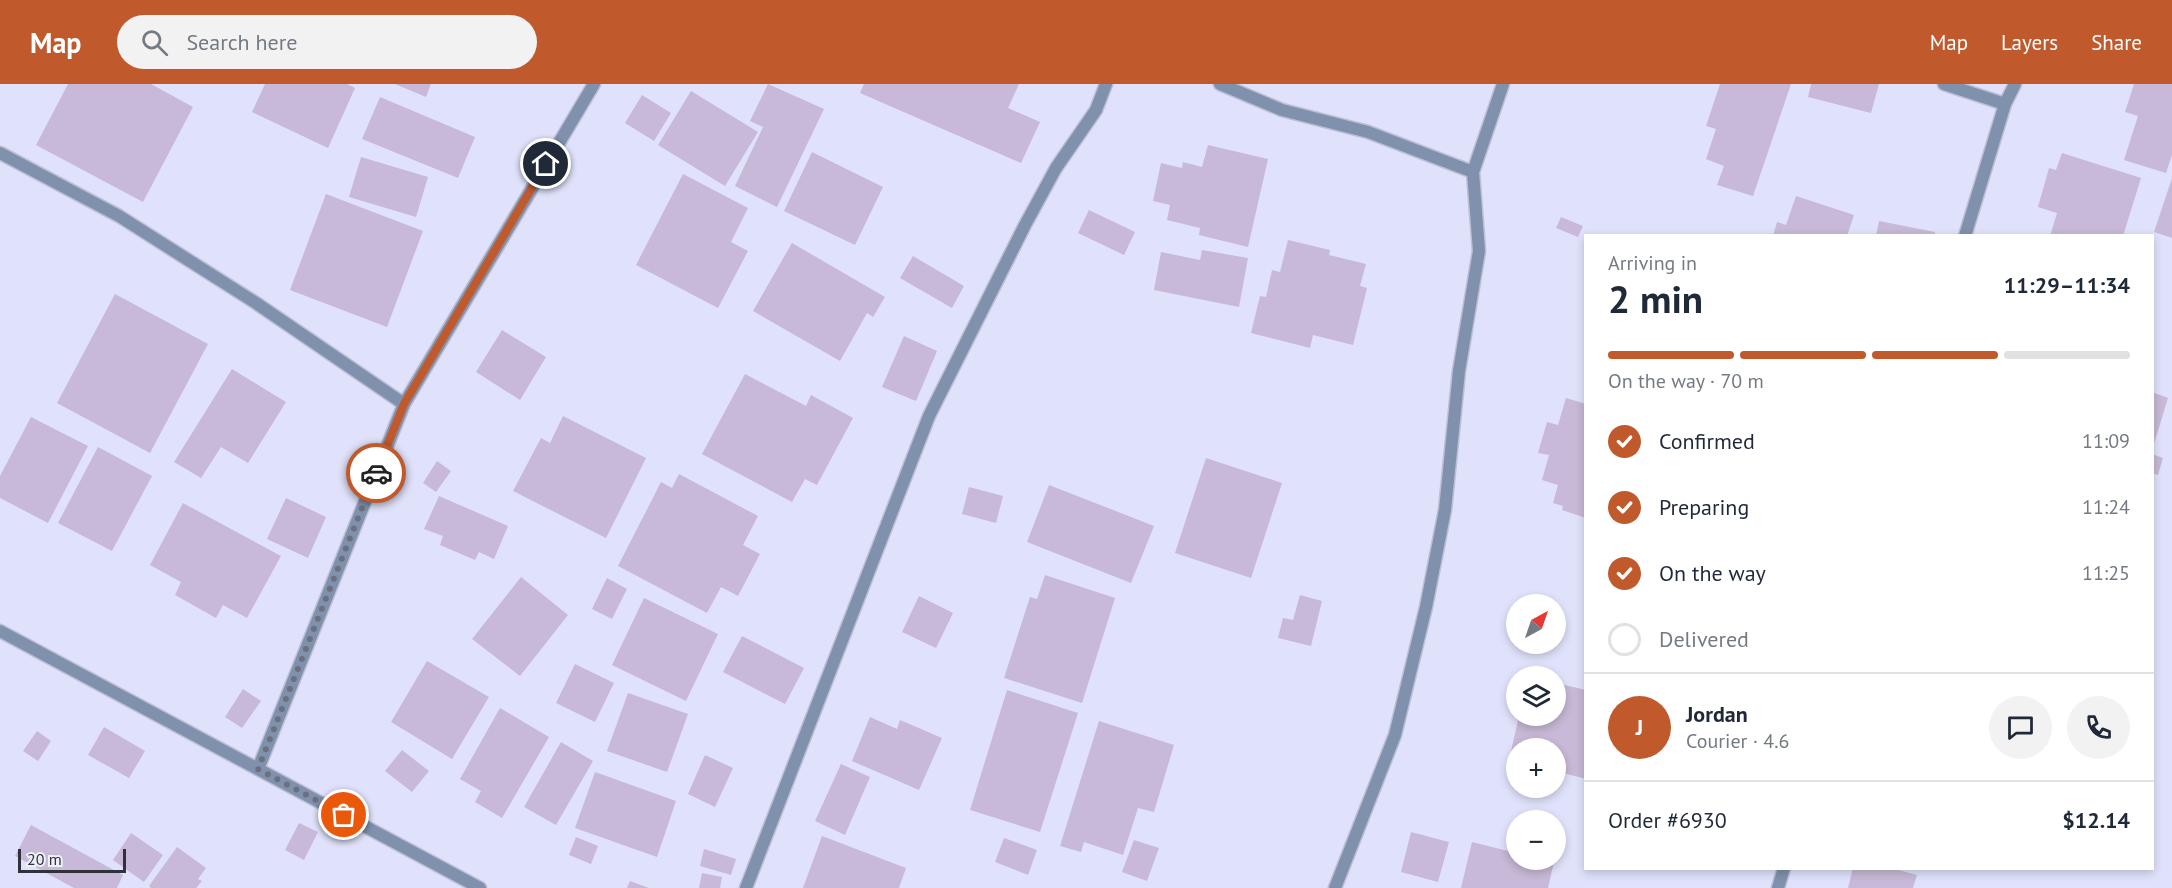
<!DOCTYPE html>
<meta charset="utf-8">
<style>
:root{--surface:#fff;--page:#f2f2f3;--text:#1f2937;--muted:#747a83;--line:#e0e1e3;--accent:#c05a2c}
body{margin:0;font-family:"PT Sans",sans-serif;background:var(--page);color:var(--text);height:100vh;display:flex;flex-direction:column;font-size:22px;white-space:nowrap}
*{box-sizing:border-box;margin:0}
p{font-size:20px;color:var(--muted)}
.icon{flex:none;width:33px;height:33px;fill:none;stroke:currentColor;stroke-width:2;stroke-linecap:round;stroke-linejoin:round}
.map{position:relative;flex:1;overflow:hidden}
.sheet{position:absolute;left:1584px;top:150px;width:570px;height:636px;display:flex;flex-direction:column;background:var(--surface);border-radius:0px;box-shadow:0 3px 9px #0003}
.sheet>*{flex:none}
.needle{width:39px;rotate:40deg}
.buttons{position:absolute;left:1506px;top:510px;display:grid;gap:12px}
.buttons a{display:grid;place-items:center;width:60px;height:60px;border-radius:50%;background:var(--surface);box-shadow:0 3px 9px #0003;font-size:30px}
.scale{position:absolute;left:18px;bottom:15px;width:108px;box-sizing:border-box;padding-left:6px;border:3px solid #30313b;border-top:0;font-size:16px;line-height:21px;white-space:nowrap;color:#30313b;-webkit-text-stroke:4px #eff0fa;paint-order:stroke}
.pin{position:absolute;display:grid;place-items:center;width:51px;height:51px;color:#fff;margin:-26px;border:3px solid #fff;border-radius:50%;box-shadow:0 2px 6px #0007}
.courier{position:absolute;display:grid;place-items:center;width:60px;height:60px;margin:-30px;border:4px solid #c05a2c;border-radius:50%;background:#fff;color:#222;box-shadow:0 2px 8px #0007}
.headline em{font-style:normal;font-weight:700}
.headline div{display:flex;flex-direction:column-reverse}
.headline{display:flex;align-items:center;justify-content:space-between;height:102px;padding:0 24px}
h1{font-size:39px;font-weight:700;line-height:45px}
.bar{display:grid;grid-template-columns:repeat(4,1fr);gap:9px 6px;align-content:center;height:72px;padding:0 24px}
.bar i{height:8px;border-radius:4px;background:var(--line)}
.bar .on{background:var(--accent)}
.bar p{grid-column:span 4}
.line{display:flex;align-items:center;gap:15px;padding:0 24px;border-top:2px solid var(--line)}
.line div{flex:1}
.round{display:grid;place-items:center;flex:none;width:63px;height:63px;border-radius:32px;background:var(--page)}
ol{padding:0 24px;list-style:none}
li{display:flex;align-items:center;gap:18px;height:66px}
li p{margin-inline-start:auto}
li .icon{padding:6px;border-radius:50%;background:var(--accent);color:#fff;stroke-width:4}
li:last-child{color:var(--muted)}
li i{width:33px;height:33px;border:3px solid var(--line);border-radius:50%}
header{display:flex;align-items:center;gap:36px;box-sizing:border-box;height:84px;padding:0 30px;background:var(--accent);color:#fff}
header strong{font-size:28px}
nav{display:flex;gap:33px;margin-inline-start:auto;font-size:21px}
.search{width:420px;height:54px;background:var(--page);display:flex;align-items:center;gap:15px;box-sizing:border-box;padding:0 21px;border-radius:33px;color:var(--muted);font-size:22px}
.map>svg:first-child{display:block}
.building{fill:#c7b9d7}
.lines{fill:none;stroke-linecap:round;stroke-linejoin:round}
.street-casing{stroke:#bdbfd5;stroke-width:15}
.street{stroke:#7f91ad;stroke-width:12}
.done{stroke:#6e6f7e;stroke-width:6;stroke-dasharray:0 10.8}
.route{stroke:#c05a2c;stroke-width:8}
</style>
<header>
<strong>Map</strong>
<div class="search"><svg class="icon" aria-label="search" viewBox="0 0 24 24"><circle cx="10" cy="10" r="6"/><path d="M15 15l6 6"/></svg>Search here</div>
<nav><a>Map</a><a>Layers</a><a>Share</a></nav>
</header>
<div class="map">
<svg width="2172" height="804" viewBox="0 0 2172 804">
<rect width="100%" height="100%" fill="#e0e2fb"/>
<path class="building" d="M 68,0 L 151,0 L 193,23 L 143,118 L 36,61 Z
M 265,0 L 347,0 L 355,4 L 328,64 L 252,28 Z
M 395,0 L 431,0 L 426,13 Z
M 768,0 L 824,25 L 777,123 L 735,102 L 763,43 L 750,37 Z
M 864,0 L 1019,0 L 1008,24 L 1040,38 L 1021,79 L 860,9 Z
M 1720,0 L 1791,0 L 1753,112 L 1717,101 L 1724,82 L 1706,75 L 1716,45 L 1706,42 Z
M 1811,0 L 1879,0 L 1871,29 L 1808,13 Z
M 2134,0 L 2172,0 L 2172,71 L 2166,89 L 2124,76 L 2138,32 L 2125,28 Z
M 691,7 L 758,48 L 725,102 L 658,61 Z
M 642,11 L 671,29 L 654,57 L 625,39 Z
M 380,13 L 475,53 L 458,94 L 362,55 Z
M 1208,61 L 1268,75 L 1248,163 L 1199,151 L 1200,144 L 1167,136 L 1170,121 L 1153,117 L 1161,79 L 1182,84 L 1183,78 L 1202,83 Z
M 812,68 L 883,103 L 855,161 L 784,127 Z
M 2062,69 L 2141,94 L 2123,152 L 2050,152 L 2057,129 L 2038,123 L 2049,84 L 2056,86 Z
M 361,73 L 428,93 L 416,133 L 349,113 Z
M 683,90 L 748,124 L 731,158 L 748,167 L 718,224 L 636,181 Z
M 2172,94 L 2172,154 L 2154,148 Z
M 326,110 L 423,147 L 387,243 L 290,206 Z
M 1796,112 L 1854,131 L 1847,152 L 1773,152 L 1777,138 L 1786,141 Z
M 1089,126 L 1135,148 L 1124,171 L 1078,149 Z
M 1561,133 L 1583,142 L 1578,153 L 1556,144 Z
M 1879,137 L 1935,148 L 1935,152 L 1876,152 Z
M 1288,156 L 1330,166 L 1329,171 L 1366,180 L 1360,202 L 1367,204 L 1353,261 L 1313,251 L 1310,264 L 1251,249 L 1260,212 L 1266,213 L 1272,186 L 1280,188 Z
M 792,159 L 885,213 L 873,233 L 867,229 L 840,277 L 753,227 Z
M 1202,166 L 1248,174 L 1239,223 L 1154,206 L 1161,168 L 1200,176 Z
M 913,172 L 964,202 L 952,224 L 900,194 Z
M 115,210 L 208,260 L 150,369 L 57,319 Z
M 502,246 L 546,273 L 520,316 L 476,288 Z
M 904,252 L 937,267 L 916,317 L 882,303 Z
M 232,285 L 286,318 L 248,379 L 221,363 L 201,394 L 174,378 Z
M 745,290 L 806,322 L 811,311 L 853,334 L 817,401 L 805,395 L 792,418 L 702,370 Z
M 2152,308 L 2168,314 L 2153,363 L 2152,363 Z
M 1566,314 L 1586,320 L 1586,434 L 1562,426 L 1563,422 L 1553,419 L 1558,401 L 1542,396 L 1549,371 L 1538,369 L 1547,338 L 1558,341 Z
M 563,332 L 646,374 L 606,454 L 513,407 L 541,354 L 550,359 Z
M 31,333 L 88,362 L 48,439 L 0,414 L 0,392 Z
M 98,363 L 152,392 L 112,467 L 58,439 Z
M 2152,370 L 2163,374 L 2158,391 L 2152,389 Z
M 1206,374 L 1282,399 L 1251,494 L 1175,469 Z
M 437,377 L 451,387 L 436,408 L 423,399 Z
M 679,390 L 758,432 L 743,461 L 760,470 L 738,512 L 721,503 L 707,529 L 618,482 L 661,398 L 672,404 Z
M 1049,401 L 1154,442 L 1131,499 L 1027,458 Z
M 969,403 L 1003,412 L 996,439 L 962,430 Z
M 439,412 L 508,442 L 494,475 L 479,468 L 475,476 L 440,461 L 443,452 L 424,445 Z
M 286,414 L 326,433 L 308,474 L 267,455 Z
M 183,419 L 281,472 L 247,534 L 223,521 L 216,534 L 175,511 L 181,498 L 150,481 Z
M 1045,491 L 1115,514 L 1082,619 L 1004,594 L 1030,513 L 1037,515 Z
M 521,493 L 568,531 L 520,592 L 472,555 Z
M 607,494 L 627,505 L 612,535 L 592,525 Z
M 1300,511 L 1322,517 L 1311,562 L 1278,554 L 1283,534 L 1293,536 Z
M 919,512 L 953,529 L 936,564 L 902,548 Z
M 644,514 L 718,550 L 686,617 L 612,581 Z
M 742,552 L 804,584 L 785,620 L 723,588 Z
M 427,577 L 489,613 L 452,675 L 391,638 Z
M 575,580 L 614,599 L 595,638 L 556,619 Z
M 1556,599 L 1586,606 L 1586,695 L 1556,687 L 1556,664 L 1516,664 L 1516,678 L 1509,676 L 1519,632 L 1556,632 Z
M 243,605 L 261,617 L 242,644 L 225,633 Z
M 1007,606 L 1078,629 L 1040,748 L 970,726 Z
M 628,609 L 688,630 L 667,688 L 607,667 Z
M 500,624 L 549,653 L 502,734 L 475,718 L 481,707 L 460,695 Z
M 870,633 L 897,645 L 900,636 L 942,654 L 919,706 L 852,677 Z
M 1099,637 L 1174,661 L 1154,728 L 1138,724 L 1123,771 L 1084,758 L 1081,768 L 1060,762 Z
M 104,643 L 145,667 L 129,694 L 88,671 Z
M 37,647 L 51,657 L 38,677 L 23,667 Z
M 561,658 L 593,677 L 556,741 L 524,723 Z
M 402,666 L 429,687 L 412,708 L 385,687 Z
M 705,671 L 733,684 L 715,723 L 688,710 Z
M 841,680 L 870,693 L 845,751 L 815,737 Z
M 595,688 L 676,717 L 657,773 L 575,744 Z
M 299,739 L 318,748 L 304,776 L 285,766 Z
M 31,741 L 123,791 L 117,804 L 74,804 L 15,772 Z
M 1411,748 L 1449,758 L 1438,798 L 1401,788 Z
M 131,749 L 163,771 L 144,798 L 113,776 Z
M 822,752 L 906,784 L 899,804 L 803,804 Z
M 576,753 L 598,762 L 591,780 L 569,771 Z
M 1004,754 L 1037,766 L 1028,791 L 995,778 Z
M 1134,756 L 1159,764 L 1147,797 L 1122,788 Z
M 1472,758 L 1516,769 L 1516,776 L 1554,778 L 1548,804 L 1461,804 Z
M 177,763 L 206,784 L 198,795 L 202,797 L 196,804 L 151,804 L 149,802 Z
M 704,765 L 736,775 L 731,791 L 700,782 Z
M 1853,784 L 1891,784 L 1917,791 L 1913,804 L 1848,804 Z
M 702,789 L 722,793 L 720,804 L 699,804 Z
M 630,797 L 649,804 L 627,804 Z"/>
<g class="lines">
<g class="street-casing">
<path id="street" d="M 1220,0 L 1282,26 L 1368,48 L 1473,88 L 1503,0
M 1944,0 L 2005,20
M 0,69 L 119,132 L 256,219 L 404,320
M 1965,152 L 2005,20 L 2015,0
M 0,547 L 480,804
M 258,685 L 404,320 L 594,0
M 746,804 L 929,332 L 1025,141 L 1056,84 L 1096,26 L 1106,0
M 1335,804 L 1395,651 L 1426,523 L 1445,426 L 1459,287 L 1479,167 L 1473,88
M 1778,804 L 1784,784"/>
</g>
<use href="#street" class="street"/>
</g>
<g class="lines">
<path class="done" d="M 344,731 L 258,685 L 376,389"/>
<path class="route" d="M 376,389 L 404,320 L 546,80"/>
</g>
</svg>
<div class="buttons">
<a><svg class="needle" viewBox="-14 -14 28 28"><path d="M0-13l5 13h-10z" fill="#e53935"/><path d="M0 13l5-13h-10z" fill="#747a83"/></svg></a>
<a><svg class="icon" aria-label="layers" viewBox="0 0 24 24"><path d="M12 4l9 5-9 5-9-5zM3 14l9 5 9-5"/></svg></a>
<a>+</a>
<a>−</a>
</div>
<div class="scale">20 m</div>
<div class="pin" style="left:344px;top:731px;background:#ea580c"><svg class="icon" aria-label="bag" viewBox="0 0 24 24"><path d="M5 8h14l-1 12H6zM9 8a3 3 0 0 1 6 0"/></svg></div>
<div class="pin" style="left:546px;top:80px;background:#1f2937"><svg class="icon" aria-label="home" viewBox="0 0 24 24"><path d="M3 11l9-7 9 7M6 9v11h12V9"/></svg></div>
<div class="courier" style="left:376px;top:389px"><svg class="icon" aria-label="car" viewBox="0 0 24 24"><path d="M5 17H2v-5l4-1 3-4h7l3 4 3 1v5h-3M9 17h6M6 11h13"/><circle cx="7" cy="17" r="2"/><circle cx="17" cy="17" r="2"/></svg></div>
<section class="sheet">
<div class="headline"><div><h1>2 min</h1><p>Arriving in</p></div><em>11:29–11:34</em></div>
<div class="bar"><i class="on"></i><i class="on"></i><i class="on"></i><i></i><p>On the way · 70 m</p></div>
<ol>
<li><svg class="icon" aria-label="check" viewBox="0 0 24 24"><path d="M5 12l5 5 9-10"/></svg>Confirmed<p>11:09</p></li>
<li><svg class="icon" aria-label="check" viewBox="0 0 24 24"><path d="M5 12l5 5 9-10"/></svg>Preparing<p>11:24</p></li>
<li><svg class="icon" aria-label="check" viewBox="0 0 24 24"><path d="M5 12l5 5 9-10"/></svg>On the way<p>11:25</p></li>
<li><i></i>Delivered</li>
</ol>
<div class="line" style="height:108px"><b class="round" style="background:var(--accent);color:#fff">J</b><div><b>Jordan</b><p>Courier · 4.6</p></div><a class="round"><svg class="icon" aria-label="chat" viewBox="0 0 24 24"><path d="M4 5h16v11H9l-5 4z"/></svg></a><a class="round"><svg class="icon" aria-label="phone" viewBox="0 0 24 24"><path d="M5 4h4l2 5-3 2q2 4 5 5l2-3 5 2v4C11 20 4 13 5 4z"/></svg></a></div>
<div class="line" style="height:78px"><div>Order #6930</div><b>$12.14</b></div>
</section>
</div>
